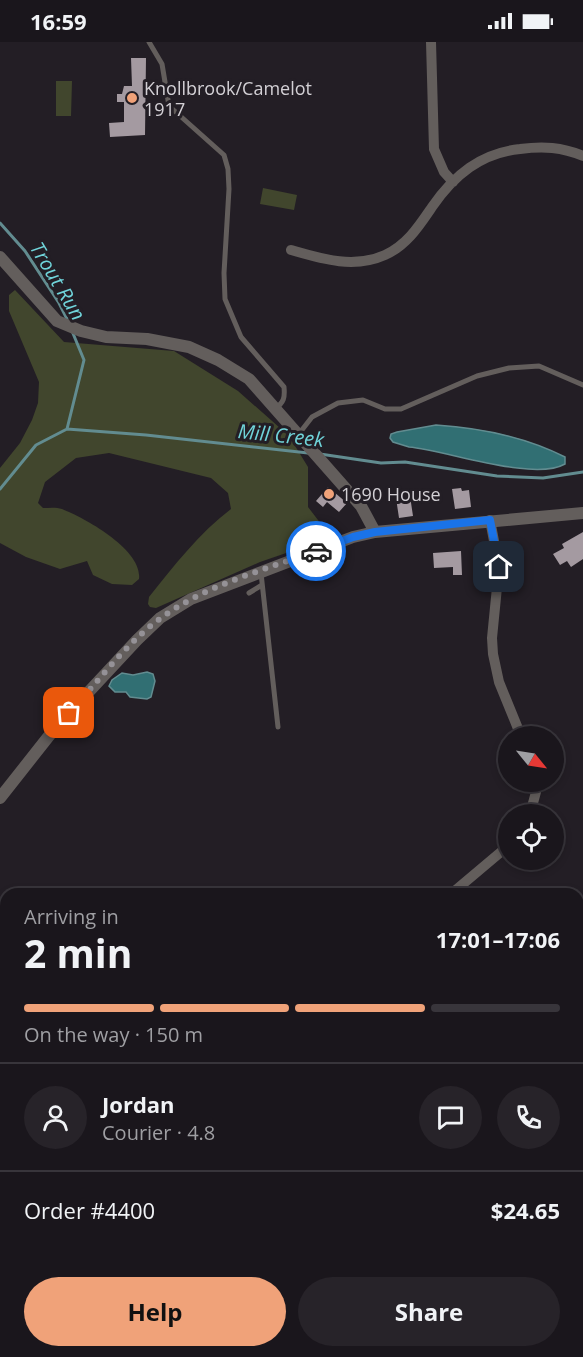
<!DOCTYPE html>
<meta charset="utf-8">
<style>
:root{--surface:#1a161c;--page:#272329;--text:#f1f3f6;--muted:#9f9fa3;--line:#38353b;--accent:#f0a279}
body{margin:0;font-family:"Open Sans",sans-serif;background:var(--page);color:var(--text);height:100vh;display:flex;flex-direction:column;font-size:22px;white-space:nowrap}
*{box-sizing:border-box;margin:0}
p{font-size:20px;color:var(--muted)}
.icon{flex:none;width:33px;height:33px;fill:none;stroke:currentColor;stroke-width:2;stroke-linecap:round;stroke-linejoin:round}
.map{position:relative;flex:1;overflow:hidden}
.details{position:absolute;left:0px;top:846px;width:584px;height:470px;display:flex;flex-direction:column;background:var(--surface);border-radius:18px 18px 0 0;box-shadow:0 3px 9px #0003,0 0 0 2px var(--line)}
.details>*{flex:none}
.needle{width:39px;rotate:120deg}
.controls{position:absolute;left:498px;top:684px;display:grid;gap:12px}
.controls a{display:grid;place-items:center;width:66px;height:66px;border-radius:50%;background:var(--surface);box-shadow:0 3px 9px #0003,0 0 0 2px var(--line);font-size:30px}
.pin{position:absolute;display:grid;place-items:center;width:51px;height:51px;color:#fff;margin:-26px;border-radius:12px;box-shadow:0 3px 9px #0006}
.courier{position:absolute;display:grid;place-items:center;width:60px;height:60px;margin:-30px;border:4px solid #1a73e8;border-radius:50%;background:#fff;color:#222;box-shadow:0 2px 8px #0007}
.head em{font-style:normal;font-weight:700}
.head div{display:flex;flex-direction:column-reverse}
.head{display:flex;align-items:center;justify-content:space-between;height:102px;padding:0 24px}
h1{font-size:39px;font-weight:700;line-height:45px}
.bar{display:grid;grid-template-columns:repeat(4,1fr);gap:9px 6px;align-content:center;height:72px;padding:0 24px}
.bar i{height:8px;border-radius:4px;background:var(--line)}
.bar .current{background:var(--accent)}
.bar p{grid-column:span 4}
.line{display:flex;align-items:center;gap:15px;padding:0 24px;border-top:2px solid var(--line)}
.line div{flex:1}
.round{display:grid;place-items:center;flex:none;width:63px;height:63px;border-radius:32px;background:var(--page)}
.cta{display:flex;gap:12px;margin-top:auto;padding:12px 24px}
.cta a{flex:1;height:69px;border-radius:36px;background:var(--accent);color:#111;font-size:24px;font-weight:700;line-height:69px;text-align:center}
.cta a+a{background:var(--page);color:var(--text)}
.status{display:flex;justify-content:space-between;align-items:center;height:42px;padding:0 30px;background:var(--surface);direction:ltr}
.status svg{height:16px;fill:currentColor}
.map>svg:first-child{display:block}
.green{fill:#41462d}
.water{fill:#316f73;stroke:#628c90;stroke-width:1.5}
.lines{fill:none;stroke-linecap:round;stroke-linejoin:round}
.stream{stroke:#628c90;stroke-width:3}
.building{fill:#a49aa1}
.service{stroke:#635e5c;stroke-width:5}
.minor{stroke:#635e5c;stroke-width:10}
.tertiary{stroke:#635e5c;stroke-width:12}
.done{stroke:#959297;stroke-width:6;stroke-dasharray:0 10.8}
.route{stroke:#1a73e8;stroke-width:8}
.poi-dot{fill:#f0a279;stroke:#231e25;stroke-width:2}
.labels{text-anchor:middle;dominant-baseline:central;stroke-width:6;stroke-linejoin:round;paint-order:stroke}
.poi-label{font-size:18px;fill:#d3d0d5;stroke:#231e25;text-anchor:start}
.water-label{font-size:20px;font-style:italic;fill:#70d4da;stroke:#231e25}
</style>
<div class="status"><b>16:59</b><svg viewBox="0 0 49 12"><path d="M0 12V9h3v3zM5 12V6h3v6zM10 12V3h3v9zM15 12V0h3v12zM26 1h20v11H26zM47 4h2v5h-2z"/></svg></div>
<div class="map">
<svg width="583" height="1315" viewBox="0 0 583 1315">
<rect width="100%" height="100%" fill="#231e25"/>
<path class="green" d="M 56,39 L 72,39 L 71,74 L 56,74 Z
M 263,146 L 297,153 L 294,168 L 260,162 Z
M 15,248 L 64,300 L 174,309 L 238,349 L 289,394 L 308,425 L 308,465 L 328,491 L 324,498 L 260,520 L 156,566 L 150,565 L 148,562 L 149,555 C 174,524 199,491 231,467 L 228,451 L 211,436 L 109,411 L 76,416 L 45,440 L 38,461 L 43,466 C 49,466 56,465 62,467 C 85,476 143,508 139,537 L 132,543 L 112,542 L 93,533 L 87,519 L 60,527 L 26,515 L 0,501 L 0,426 L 20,401 L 32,378 L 38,361 L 39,340 L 9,269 L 9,253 Z"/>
<path class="water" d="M 436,383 C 481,386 524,394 565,415 L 565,422 C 533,440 446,408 409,405 L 393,400 L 390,396 L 391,392 L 397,390 Z
M 147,630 L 153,632 L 155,639 L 151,655 L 147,657 L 130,655 L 126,650 L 115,650 L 109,644 L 112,638 L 122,631 L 133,633 Z"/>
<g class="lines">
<path class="stream" d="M 0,181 L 25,209 L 59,261 L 67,277
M 67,387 L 84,318 L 72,289
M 320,412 L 381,421 L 405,420 L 497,434 L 543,436 L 583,430
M 0,447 L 36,403 L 67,387 L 146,393 L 308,411"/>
</g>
<path class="building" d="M 131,16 L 146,16 L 145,93 L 110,95 L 109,81 L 124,80 L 124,60 L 117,60 L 117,52 L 122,52 L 124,44 L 132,44 Z
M 328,445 L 347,461 L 339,470 L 327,460 L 323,465 L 316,459 Z
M 461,446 L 462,449 L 469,448 L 471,465 L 455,467 L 452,447 Z
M 410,454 L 413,474 L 399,476 L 396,456 Z
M 583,490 L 583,517 L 571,525 L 567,519 L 560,523 L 553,512 L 564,506 L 562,502 Z
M 461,509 L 462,533 L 453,533 L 453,525 L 434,526 L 433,511 Z"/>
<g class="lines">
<path class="service" d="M 149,0 L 162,22 L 169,64 L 224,113 L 228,127 L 229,147 L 224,231 L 225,257 L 241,295 L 284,345 C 285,356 284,360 275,367
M 298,393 L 312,375 L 338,361 L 363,358 L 385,367 L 401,367 L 477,334 L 509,326 L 539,324 L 583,343
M 261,531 L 278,685
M 249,551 L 262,543
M 578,1143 L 583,1142
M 397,1310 L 408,1315
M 434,1310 L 446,1315"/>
<path class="minor" d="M 431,0 L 434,107 L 444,130 L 453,140
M 291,208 C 322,217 354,227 385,213 C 407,203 419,184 432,165 C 454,133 481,111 520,107 C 543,104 562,105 583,114
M 490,478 L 499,525 L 492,596 L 493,612 L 499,640 L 521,694
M 530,772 L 536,750 L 535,740
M 451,852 L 508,804
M 373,1310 L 373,1315"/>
<path class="tertiary" d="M 0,215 L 57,279 L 81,289 L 106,295 L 147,297 L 189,305 L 218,318 L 249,337 L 361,464 L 375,490
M 0,756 L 56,685 L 137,598 L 160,576 L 191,557 L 353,495 L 375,490 L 583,471"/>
</g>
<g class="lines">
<path class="done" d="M 69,671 C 98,640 126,601 161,576 C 206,543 264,528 316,509"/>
<path class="route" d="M 316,509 L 353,495 L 375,490 L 490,478 L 499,525"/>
</g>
<g class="poi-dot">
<circle cx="132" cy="56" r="6"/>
<circle cx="329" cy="452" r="6"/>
</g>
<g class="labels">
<g class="poi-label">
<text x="144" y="46">Knollbrook/Camelot<tspan x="144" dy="21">1917</tspan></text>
<text x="341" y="452">1690 House</text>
</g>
<g class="water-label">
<text transform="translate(58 239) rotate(59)">Trout Run</text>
<text transform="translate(281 393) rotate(6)">Mill Creek</text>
</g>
</g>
</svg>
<div class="controls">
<a><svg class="needle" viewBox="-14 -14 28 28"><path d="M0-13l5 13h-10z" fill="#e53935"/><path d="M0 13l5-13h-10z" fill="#9f9fa3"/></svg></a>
<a><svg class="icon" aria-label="locate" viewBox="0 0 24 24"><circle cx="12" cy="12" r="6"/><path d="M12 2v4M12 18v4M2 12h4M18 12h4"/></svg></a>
</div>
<div class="pin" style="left:69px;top:671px;background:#ea580c"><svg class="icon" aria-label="bag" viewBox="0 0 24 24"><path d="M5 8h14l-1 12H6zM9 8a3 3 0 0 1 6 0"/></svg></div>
<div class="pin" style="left:499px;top:525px;background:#1f2937"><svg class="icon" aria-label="home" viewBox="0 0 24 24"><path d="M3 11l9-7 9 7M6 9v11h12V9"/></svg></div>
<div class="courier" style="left:316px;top:509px"><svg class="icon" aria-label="car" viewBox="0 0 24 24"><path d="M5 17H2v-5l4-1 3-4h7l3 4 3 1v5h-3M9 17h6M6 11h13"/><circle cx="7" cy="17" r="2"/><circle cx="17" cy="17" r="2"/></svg></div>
<section class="details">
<div class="head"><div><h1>2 min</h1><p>Arriving in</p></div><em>17:01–17:06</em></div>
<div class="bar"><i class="current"></i><i class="current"></i><i class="current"></i><i></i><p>On the way · 150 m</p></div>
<div class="line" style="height:108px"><a class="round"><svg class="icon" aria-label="person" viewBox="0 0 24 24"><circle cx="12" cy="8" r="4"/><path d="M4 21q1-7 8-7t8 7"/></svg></a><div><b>Jordan</b><p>Courier · 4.8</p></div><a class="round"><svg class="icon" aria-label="chat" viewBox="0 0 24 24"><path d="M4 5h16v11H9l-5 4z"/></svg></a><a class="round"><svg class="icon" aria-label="phone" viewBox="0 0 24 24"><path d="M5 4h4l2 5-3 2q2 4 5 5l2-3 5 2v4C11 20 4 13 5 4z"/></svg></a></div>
<div class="line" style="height:78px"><div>Order #4400</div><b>$24.65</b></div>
<div class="cta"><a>Help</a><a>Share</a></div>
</section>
</div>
